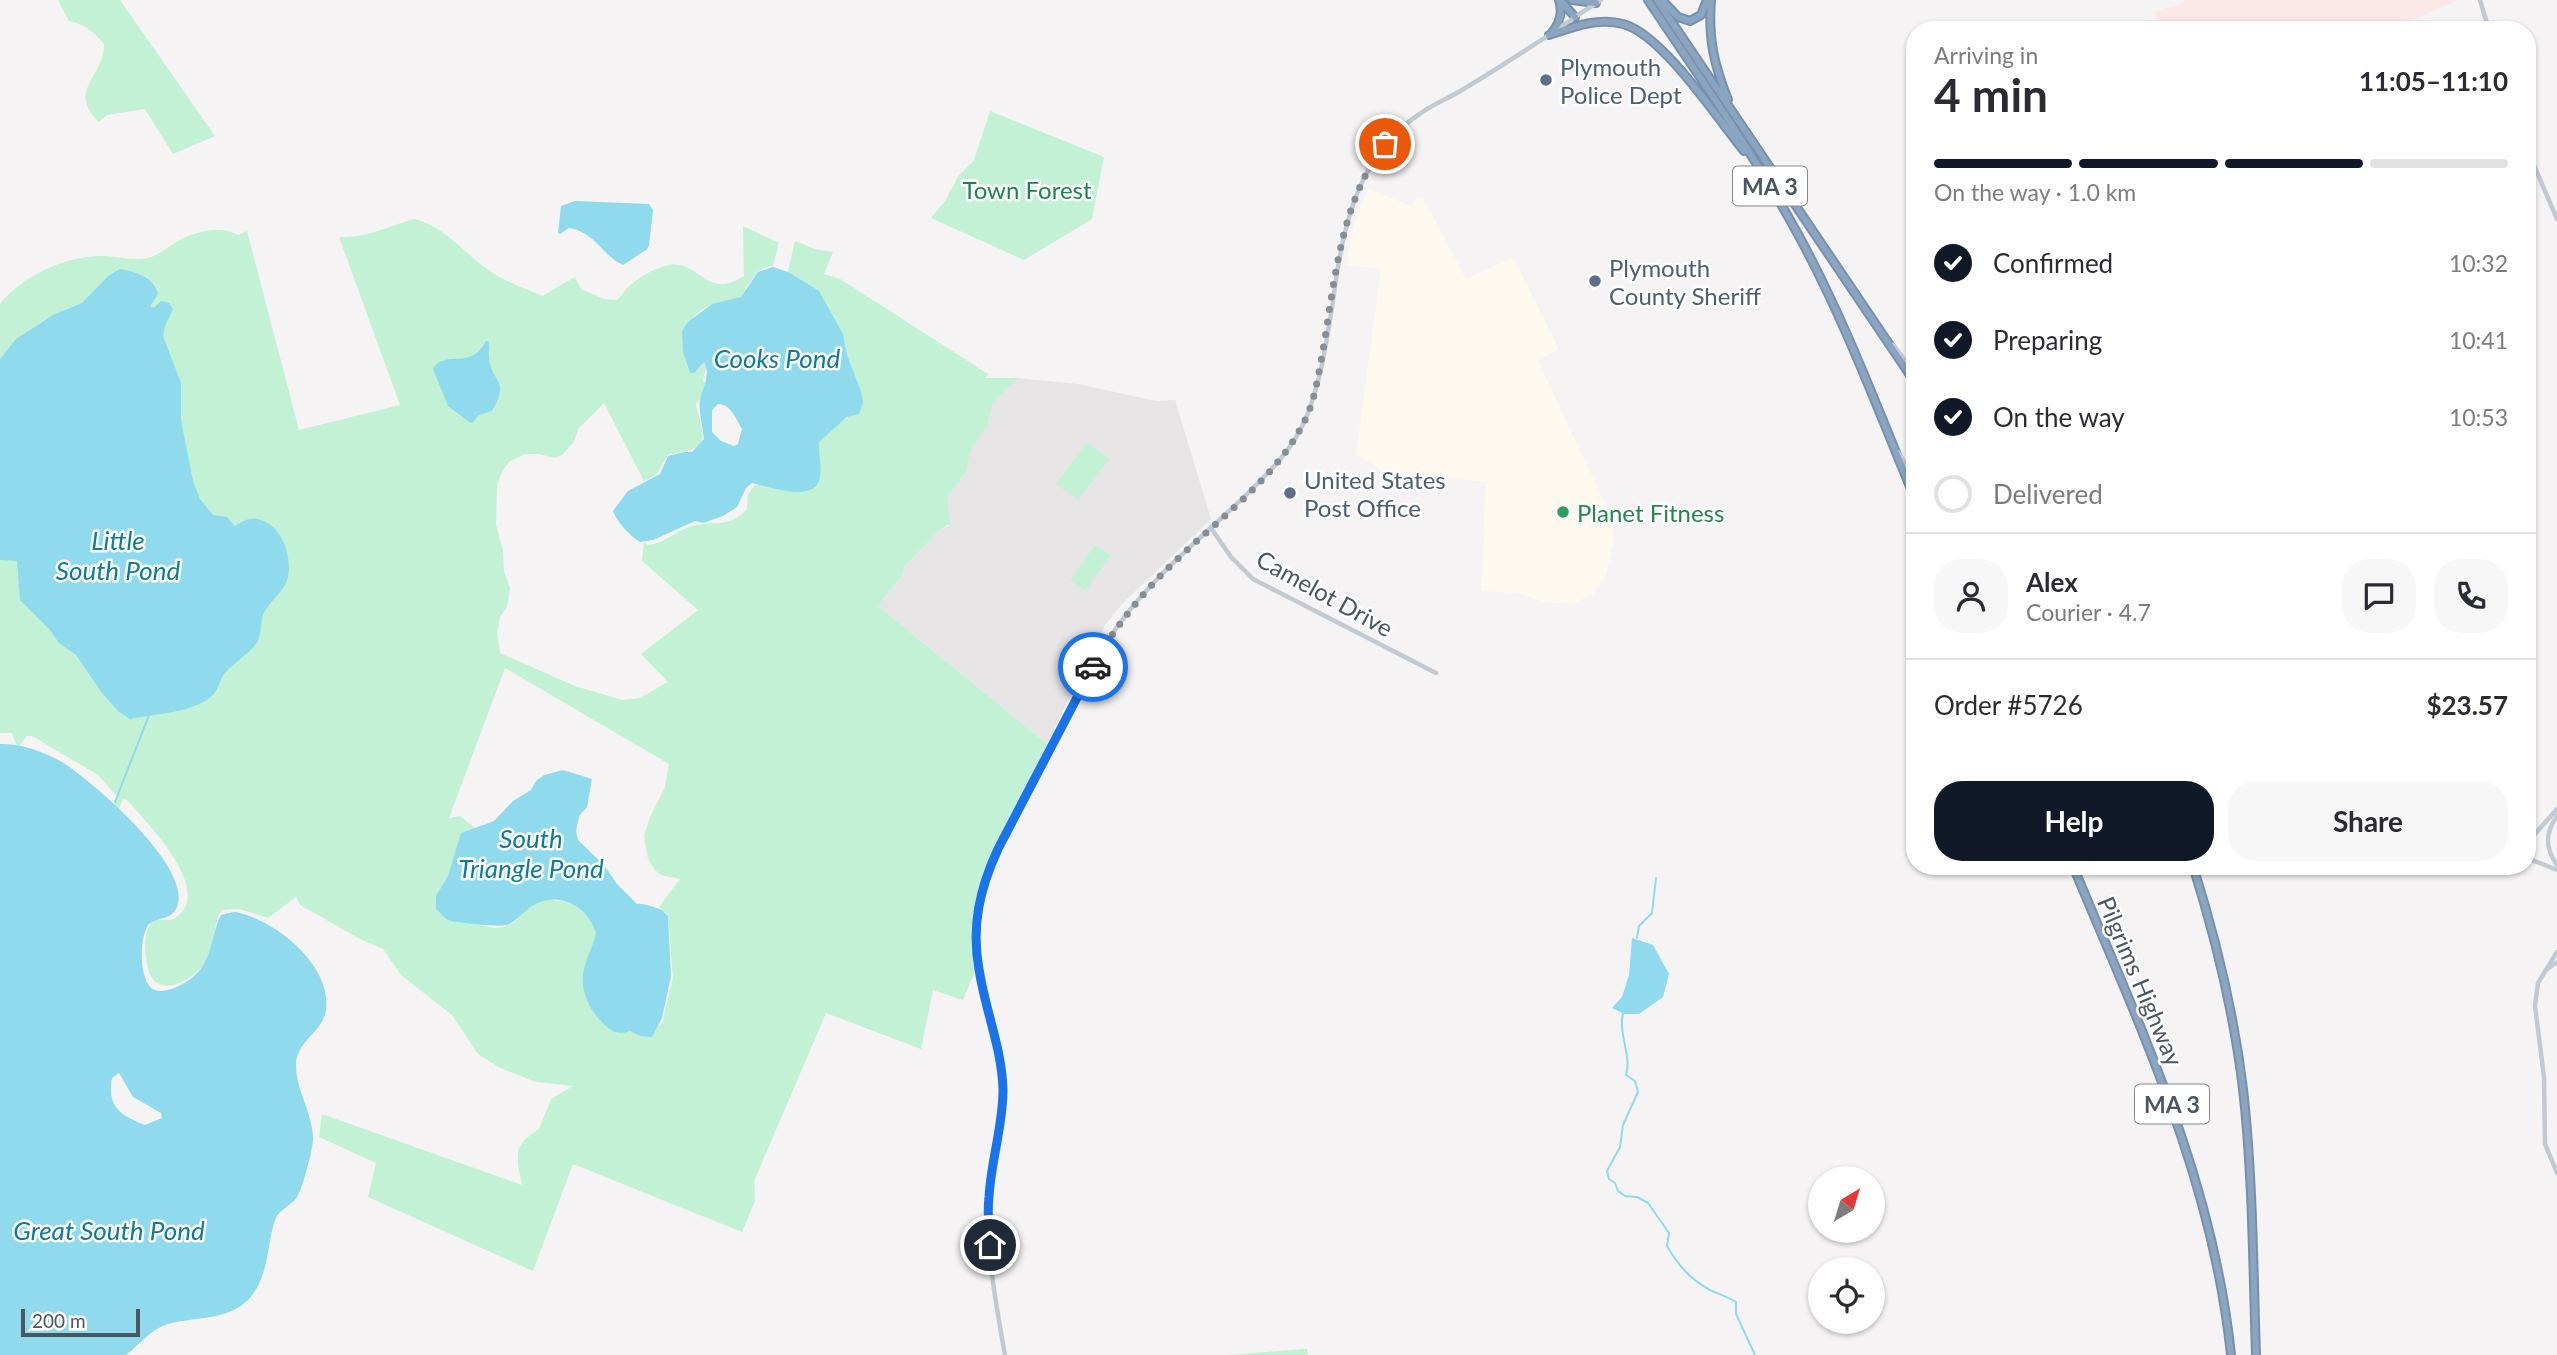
<!DOCTYPE html>
<meta charset="utf-8">
<style>
:root{--surface:#fff;--page:#f7f7f7;--text:#2b2b33;--muted:#7c7c81;--line:#e1e1e2;--accent:#111827}
body{margin:0;font-family:Lato,sans-serif;background:var(--page);color:var(--text);height:100vh;display:flex;flex-direction:column;font-size:26px;white-space:nowrap}
*{box-sizing:border-box;margin:0}
p{font-size:23px;color:var(--muted)}
.icon{flex:none;width:38px;height:38px;fill:none;stroke:currentColor;stroke-width:2;stroke-linecap:round;stroke-linejoin:round}
.map{position:relative;flex:1;overflow:hidden}
.sheet{position:absolute;left:1906px;top:21px;width:630px;height:854px;display:flex;flex-direction:column;background:var(--surface);border-radius:28px;box-shadow:0 2px 5px #0004}
.sheet>*{flex:none}
.needle{width:46px;rotate:38deg}
.fabs{position:absolute;left:1808px;top:1166px;display:grid;gap:14px}
.fabs a{display:grid;place-items:center;width:77px;height:77px;border-radius:50%;background:var(--surface);box-shadow:0 2px 5px #0004;font-size:35px}
.scale{position:absolute;left:21px;bottom:18px;width:119px;box-sizing:border-box;padding-left:7px;border:4px solid #4a5661;border-top:0;font-size:19px;line-height:24px;white-space:nowrap;color:#4a5661;-webkit-text-stroke:5px #fff;paint-order:stroke}
.pin{position:absolute;display:grid;place-items:center;width:60px;height:60px;color:#fff;margin:-30px;border:4px solid #fff;border-radius:50%;box-shadow:0 2px 7px #0007}
.courier{position:absolute;display:grid;place-items:center;width:70px;height:70px;margin:-35px;border:5px solid #1a73e8;border-radius:50%;background:#fff;color:#222;box-shadow:0 2px 9px #0007}
.summary em{font-style:normal;font-weight:700}
.summary div{display:flex;flex-direction:column-reverse}
.summary{display:flex;align-items:center;justify-content:space-between;height:119px;padding:0 28px}
h1{font-size:46px;font-weight:700;line-height:52px}
.bar{display:grid;grid-template-columns:repeat(4,1fr);gap:10px 7px;align-content:center;height:84px;padding:0 28px}
.bar i{height:9px;border-radius:5px;background:var(--line)}
.bar .selected{background:var(--accent)}
.bar p{grid-column:span 4}
.line{display:flex;align-items:center;gap:18px;padding:0 28px;border-top:2px solid var(--line)}
.line div{flex:1}
.round{display:grid;place-items:center;flex:none;width:74px;height:74px;border-radius:28px;background:var(--page)}
ol{padding:0 28px;list-style:none}
li{display:flex;align-items:center;gap:21px;height:77px}
li p{margin-inline-start:auto}
li .icon{padding:7px;border-radius:50%;background:var(--accent);color:#fff;stroke-width:4}
li:last-child{color:var(--muted)}
li i{width:38px;height:38px;border:4px solid var(--line);border-radius:50%}
.action{display:flex;gap:14px;margin-top:auto;padding:14px 28px}
.action a{flex:1;height:80px;border-radius:28px;background:var(--accent);color:#fff;font-size:28px;font-weight:700;line-height:80px;text-align:center}
.action a+a{background:var(--page);color:var(--text)}
.map>svg:first-child{display:block}
.commercial{fill:#fdf9ef}
.education{fill:#e6e4e5}
.medical{fill:#fce8e6}
.green{fill:#c3f1d5;fill-rule:evenodd}
.water{fill:#90daee;fill-rule:evenodd}
.lines{fill:none;stroke-linecap:round;stroke-linejoin:round}
.stream{stroke:#90daee;stroke-width:2}
.motorway-casing{stroke:#7690ad;stroke-width:10}
.tertiary{stroke:#c1cad2;stroke-width:4.5}
.secondary{stroke:#c1cbd6;stroke-width:4.5}
.motorway{stroke:#8ba5c1;stroke-width:6}
.done{stroke:#868d94;stroke-width:7;stroke-dasharray:0 12.6}
.route{stroke:#1a73e8;stroke-width:9}
.service-dot{fill:#5c6f8a;stroke:#fff;stroke-width:2.5}
.leisure-dot{fill:#2e9e5b;stroke:#fff;stroke-width:2.5}
.labels{text-anchor:middle;dominant-baseline:central;stroke-width:5;stroke-linejoin:round;paint-order:stroke}
.shield{fill:#fff;stroke:#808990;stroke-width:2}
.shield-label{font-size:23px;font-weight:bold;fill:#4a5661}
.service-label{font-size:24px;fill:#4e5e75;stroke:#fff;text-anchor:start}
.park-label{font-size:24px;fill:#17864f;stroke:#fff}
.leisure-label{font-size:24px;fill:#27864d;stroke:#fff;text-anchor:start}
.street-label{font-size:24px;fill:#4a5661;stroke:#fff}
.water-label{font-size:26px;font-style:italic;fill:#0c7c9b;stroke:#fff}
</style>
<div class="map">
<svg width="2557" height="1355" viewBox="0 0 2557 1355">
<rect width="100%" height="100%" fill="#f5f3f3"/>
<path class="commercial" d="M 1368,189 L 1412,206 L 1416,197 L 1422,196 L 1466,279 L 1513,257 L 1559,349 L 1538,361 L 1612,518 L 1614,545 L 1605,577 L 1593,594 L 1573,604 L 1544,602 L 1517,593 L 1481,591 L 1486,482 L 1383,472 L 1356,454 L 1381,269 L 1346,265 L 1354,223 Z"/>
<path class="education" d="M 1018,378 L 1078,384 L 1156,401 L 1175,400 L 1211,519 L 1123,603 L 1105,625 L 1047,744 L 878,606 L 902,575 L 905,566 L 938,531 L 949,526 L 947,498 L 966,472 L 971,450 L 987,427 L 993,403 Z"/>
<path class="medical" d="M 2185,0 L 2458,0 L 2388,30 L 2160,30 L 2154,12 L 2181,4 Z"/>
<path class="green" d="M 58,0 L 120,0 L 215,136 L 173,154 L 145,109 L 107,115 L 99,122 C 66,90 105,76 104,44 C 94,32 85,24 69,21 Z
M 990,111 L 1104,157 L 1092,219 L 1024,260 L 931,218 L 945,201 L 959,175 L 974,160 Z
M 415,219 C 445,227 463,252 487,269 C 503,281 524,288 542,296 L 575,277 L 581,289 L 604,299 L 617,300 C 622,296 623,292 627,288 C 638,278 651,270 665,266 C 699,256 704,302 744,276 L 743,226 L 779,243 L 773,266 C 755,267 756,278 745,288 L 747,293 C 735,308 724,299 711,305 C 681,319 677,346 691,374 L 701,366 L 702,357 L 707,364 L 703,380 L 706,384 L 704,394 L 696,404 C 704,443 714,446 668,455 L 656,475 L 644,481 L 604,403 L 579,428 L 573,443 L 562,455 L 554,458 L 540,454 L 525,454 L 509,462 L 503,470 L 497,485 L 496,525 L 503,550 L 504,571 L 510,588 L 507,607 L 500,617 L 497,633 L 500,653 L 575,686 L 622,700 L 640,698 L 668,682 L 641,654 L 698,610 L 642,561 L 644,542 L 647,545 C 663,544 674,532 689,527 C 712,519 729,530 747,509 L 748,494 L 755,485 C 778,482 781,497 806,485 L 818,439 L 847,418 L 853,410 L 787,275 L 795,241 L 815,249 L 833,252 L 824,274 L 840,279 L 988,374 L 985,378 L 1018,378 L 993,403 L 987,427 L 971,450 L 966,472 L 947,498 L 951,523 L 938,531 L 905,566 L 902,575 L 878,606 L 1047,744 L 982,880 L 974,937 L 977,966 L 963,1000 L 933,990 L 921,1049 L 826,1013 L 754,1181 L 755,1201 L 742,1232 L 573,1164 L 533,1271 L 368,1197 L 376,1163 L 319,1137 L 322,1114 L 522,1185 L 518,1165 L 518,1150 L 524,1140 L 539,1129 L 551,1099 L 573,1086 L 536,1082 L 498,1067 L 478,1054 L 452,1015 L 401,975 L 383,949 L 360,939 L 300,905 L 296,897 L 268,918 L 239,909 L 222,910 C 211,923 218,952 199,970 C 175,991 149,995 146,957 C 144,944 145,932 152,920 C 161,918 170,923 178,916 C 213,888 145,821 127,800 L 123,799 L 118,810 L 113,808 L 117,796 L 98,775 L 32,736 L 27,736 L 19,746 L 16,744 L 12,733 L 0,733 L 0,305 L 3,300 C 29,273 68,255 105,256 C 120,257 133,261 148,258 C 159,255 167,248 176,242 C 193,232 220,224 238,235 L 247,231 L 299,430 L 400,405 L 339,237 C 370,238 386,226 415,219 ZM 505,668 L 669,764 L 665,787 L 650,817 L 644,836 L 648,859 L 655,870 L 661,875 L 680,879 L 659,907 L 668,915 L 673,978 L 662,1024 L 652,1029 L 596,1004 L 586,996 L 588,964 L 599,934 L 596,921 L 577,903 L 544,899 L 532,903 L 514,923 L 504,927 L 494,928 L 458,921 L 476,829 L 460,816 L 449,818 Z
M 1087,443 L 1109,459 L 1078,500 L 1056,484 Z
M 1095,545 L 1111,555 L 1085,591 L 1070,580 Z
M 1307,1349 L 1308,1355 L 1230,1355 L 1303,1349 Z"/>
<path class="water" d="M 575,201 L 649,204 L 653,210 L 649,246 L 646,250 L 623,265 C 603,256 595,232 569,228 L 560,234 L 558,233 L 561,206 Z
M 773,267 L 788,272 L 819,291 L 843,334 L 847,355 L 862,394 L 863,403 L 859,414 L 847,417 L 819,442 C 818,454 823,470 819,481 C 811,502 769,487 752,483 L 746,488 L 737,507 L 723,516 L 703,523 L 695,521 L 653,540 L 640,542 C 629,535 618,523 613,511 L 628,491 L 660,474 L 668,456 L 684,452 L 692,452 L 704,439 C 703,430 698,407 700,400 C 703,387 711,374 704,362 L 694,373 L 690,373 L 683,352 L 682,331 L 688,322 L 712,304 L 741,297 L 758,272 ZM 718,404 C 731,404 736,419 742,429 L 738,444 L 734,446 L 721,441 L 712,432 L 712,410 Z
M 120,269 C 136,272 154,277 158,294 L 151,305 L 151,307 L 154,308 L 161,301 L 169,303 L 173,309 L 165,326 L 163,336 L 181,383 L 181,420 L 193,481 L 200,499 L 213,515 L 227,517 L 235,526 C 248,518 254,515 269,524 C 285,534 294,565 286,583 C 281,594 269,602 264,613 C 259,623 263,635 256,644 C 247,655 235,662 225,673 C 219,680 219,690 212,696 C 193,713 154,714 130,719 L 118,711 L 102,693 L 76,655 L 59,643 L 50,630 L 20,600 L 17,561 L 0,560 L 0,359 L 16,339 L 53,315 L 82,303 L 108,276 Z
M 486,341 L 488,341 C 491,348 488,350 489,358 C 491,383 511,378 492,411 L 479,415 L 472,423 L 469,422 L 448,406 L 433,369 C 446,348 470,372 486,341 Z
M 0,744 C 21,743 44,752 62,762 C 92,781 197,870 176,909 C 170,920 158,917 149,924 C 139,936 138,983 155,990 C 169,995 195,979 202,967 C 213,951 212,932 221,915 C 225,914 232,912 236,912 C 275,920 332,965 326,1010 C 323,1032 296,1041 296,1065 C 296,1090 312,1112 313,1137 C 314,1146 302,1190 297,1197 C 291,1206 278,1210 275,1220 C 267,1244 269,1269 255,1291 C 236,1322 196,1316 168,1324 C 150,1330 140,1344 126,1355 L 0,1355 ZM 119,1073 L 133,1097 L 161,1113 L 162,1118 L 145,1125 C 120,1115 107,1107 112,1078 Z
M 563,770 L 592,779 L 587,807 L 579,816 L 576,831 L 578,840 L 604,865 L 617,884 L 637,904 C 643,903 657,908 662,910 L 668,916 L 671,976 L 662,1018 L 652,1037 L 640,1036 L 630,1031 C 620,1035 613,1033 605,1025 C 588,1010 578,987 585,965 C 588,954 594,944 596,933 C 588,906 558,890 532,906 C 524,911 516,922 507,925 C 501,927 454,923 448,920 C 444,918 440,912 436,909 L 436,896 L 448,876 L 461,833 L 494,821 L 513,801 L 531,790 L 536,781 L 544,775 Z
M 1632,938 L 1653,945 L 1669,974 L 1663,997 L 1639,1014 L 1624,1014 L 1612,1008 L 1622,997 L 1629,975 Z"/>
<g class="lines">
<path class="stream" d="M 115,802 L 149,715
M 1637,938 L 1639,926 L 1652,913 L 1656,878
M 1623,1014 C 1618,1034 1632,1055 1626,1075 L 1635,1081 L 1638,1092 L 1623,1125 L 1620,1147 L 1607,1171 L 1609,1179 L 1615,1183 L 1618,1191 L 1625,1196 L 1637,1197 L 1648,1203 L 1669,1233 L 1667,1246 C 1678,1265 1690,1279 1710,1290 C 1719,1294 1728,1297 1736,1302 L 1736,1314 L 1755,1355"/>
<g class="motorway-casing">
<path id="motorway" d="M 1560,0 L 1575,17
M 1572,0 L 1596,3
M 1648,0 C 1700,78 1755,155 1800,238 C 1845,321 1878,410 1914,496
M 1657,0 L 1914,381
M 1662,0 L 1678,17 L 1690,21 L 1701,15 L 1707,0
M 1711,0 C 1708,39 1714,64 1728,100
M 1551,34 C 1560,23 1563,13 1559,0
M 1549,35 C 1573,27 1598,17 1623,24 C 1662,34 1717,118 1744,151
M 2073,866 C 2140,1027 2213,1179 2231,1355
M 2193,866 C 2216,939 2234,1014 2243,1089 C 2253,1177 2253,1267 2256,1355"/>
</g>
<path class="tertiary" d="M 2480,0 L 2489,30
M 2527,149 L 2557,219
M 1211,528 L 1231,557 L 1253,579 L 1436,673
M 2557,952 L 2538,983 L 2535,1006 L 2544,1077 L 2545,1144 L 2557,1173
M 1005,1355 C 996,1305 986,1250 988,1199 C 990,1162 1003,1126 1003,1089 C 1002,1036 975,987 975,935 C 976,869 1028,791 1059,733 C 1078,696 1095,656 1120,623 C 1155,574 1204,536 1247,494 C 1266,475 1284,458 1298,434 C 1323,390 1330,317 1338,267 C 1348,206 1367,148 1421,113 C 1434,104 1449,98 1462,90 C 1500,67 1538,43 1575,17"/>
<path class="secondary" d="M 1575,17 L 1601,0
M 1893,345 L 1914,372
M 1898,452 L 1914,478
M 2557,816 C 2545,833 2545,848 2557,865
M 2527,843 L 2557,809
M 2527,858 L 2557,870
M 2546,970 L 2557,962"/>
<use href="#motorway" class="motorway"/>
</g>
<g class="lines">
<path class="done" d="M 1093,667 C 1117,622 1149,585 1186,551 C 1228,512 1278,474 1304,422 C 1314,403 1317,382 1321,361 C 1335,286 1338,206 1385,144"/>
<path class="route" d="M 990,1245 C 989,1229 987,1213 989,1197 C 991,1161 1003,1126 1003,1090 C 1002,1048 985,1010 979,969 C 971,926 980,888 998,849 L 1093,667"/>
</g>
<g class="service-dot">
<circle cx="1546" cy="80" r="7"/>
<circle cx="1595" cy="281" r="7"/>
<circle cx="1290" cy="493" r="7"/>
</g>
<circle class="leisure-dot" cx="1563" cy="512" r="7"/>
<g class="labels">
<g class="shield">
<rect x="1733" y="166.5" width="74" height="39" rx="5"/>
<rect x="2135" y="1084.5" width="74" height="39" rx="5"/>
</g>
<g class="shield-label">
<text x="1770" y="186">MA 3</text>
<text x="2172" y="1104">MA 3</text>
</g>
<g class="service-label">
<text x="1560" y="66">Plymouth<tspan x="1560" dy="28">Police Dept</tspan></text>
<text x="1609" y="267">Plymouth<tspan x="1609" dy="28">County Sheriff</tspan></text>
<text x="1304" y="479">United States<tspan x="1304" dy="28">Post Office</tspan></text>
</g>
<g class="park-label">
<text x="1027" y="189">Town Forest</text>
</g>
<g class="leisure-label">
<text x="1577" y="512">Planet Fitness</text>
</g>
<g class="street-label">
<text transform="translate(1325 593) rotate(29)">Camelot Drive</text>
<text transform="translate(2141 981) rotate(67)">Pilgrims Highway</text>
</g>
<g class="water-label">
<text x="777" y="358">Cooks Pond</text>
<text x="118" y="540">Little<tspan x="118" dy="30">South Pond</tspan></text>
<text x="531" y="838">South<tspan x="531" dy="30">Triangle Pond</tspan></text>
<text x="109" y="1230">Great South Pond</text>
</g>
</g>
</svg>
<div class="fabs">
<a><svg class="needle" viewBox="-14 -14 28 28"><path d="M0-13l5 13h-10z" fill="#e53935"/><path d="M0 13l5-13h-10z" fill="#7c7c81"/></svg></a>
<a><svg class="icon" aria-label="locate" viewBox="0 0 24 24"><circle cx="12" cy="12" r="6"/><path d="M12 2v4M12 18v4M2 12h4M18 12h4"/></svg></a>
</div>
<div class="scale">200 m</div>
<div class="pin" style="left:1385px;top:144px;background:#ea580c"><svg class="icon" aria-label="bag" viewBox="0 0 24 24"><path d="M5 8h14l-1 12H6zM9 8a3 3 0 0 1 6 0"/></svg></div>
<div class="pin" style="left:990px;top:1245px;background:#1f2937"><svg class="icon" aria-label="home" viewBox="0 0 24 24"><path d="M3 11l9-7 9 7M6 9v11h12V9"/></svg></div>
<div class="courier" style="left:1093px;top:667px"><svg class="icon" aria-label="car" viewBox="0 0 24 24"><path d="M5 17H2v-5l4-1 3-4h7l3 4 3 1v5h-3M9 17h6M6 11h13"/><circle cx="7" cy="17" r="2"/><circle cx="17" cy="17" r="2"/></svg></div>
<section class="sheet">
<div class="summary"><div><h1>4 min</h1><p>Arriving in</p></div><em>11:05–11:10</em></div>
<div class="bar"><i class="selected"></i><i class="selected"></i><i class="selected"></i><i></i><p>On the way · 1.0 km</p></div>
<ol>
<li><svg class="icon" aria-label="check" viewBox="0 0 24 24"><path d="M5 12l5 5 9-10"/></svg>Confirmed<p>10:32</p></li>
<li><svg class="icon" aria-label="check" viewBox="0 0 24 24"><path d="M5 12l5 5 9-10"/></svg>Preparing<p>10:41</p></li>
<li><svg class="icon" aria-label="check" viewBox="0 0 24 24"><path d="M5 12l5 5 9-10"/></svg>On the way<p>10:53</p></li>
<li><i></i>Delivered</li>
</ol>
<div class="line" style="height:126px"><a class="round"><svg class="icon" aria-label="person" viewBox="0 0 24 24"><circle cx="12" cy="8" r="4"/><path d="M4 21q1-7 8-7t8 7"/></svg></a><div><b>Alex</b><p>Courier · 4.7</p></div><a class="round"><svg class="icon" aria-label="chat" viewBox="0 0 24 24"><path d="M4 5h16v11H9l-5 4z"/></svg></a><a class="round"><svg class="icon" aria-label="phone" viewBox="0 0 24 24"><path d="M5 4h4l2 5-3 2q2 4 5 5l2-3 5 2v4C11 20 4 13 5 4z"/></svg></a></div>
<div class="line" style="height:91px"><div>Order #5726</div><b>$23.57</b></div>
<div class="action"><a>Help</a><a>Share</a></div>
</section>
</div>
